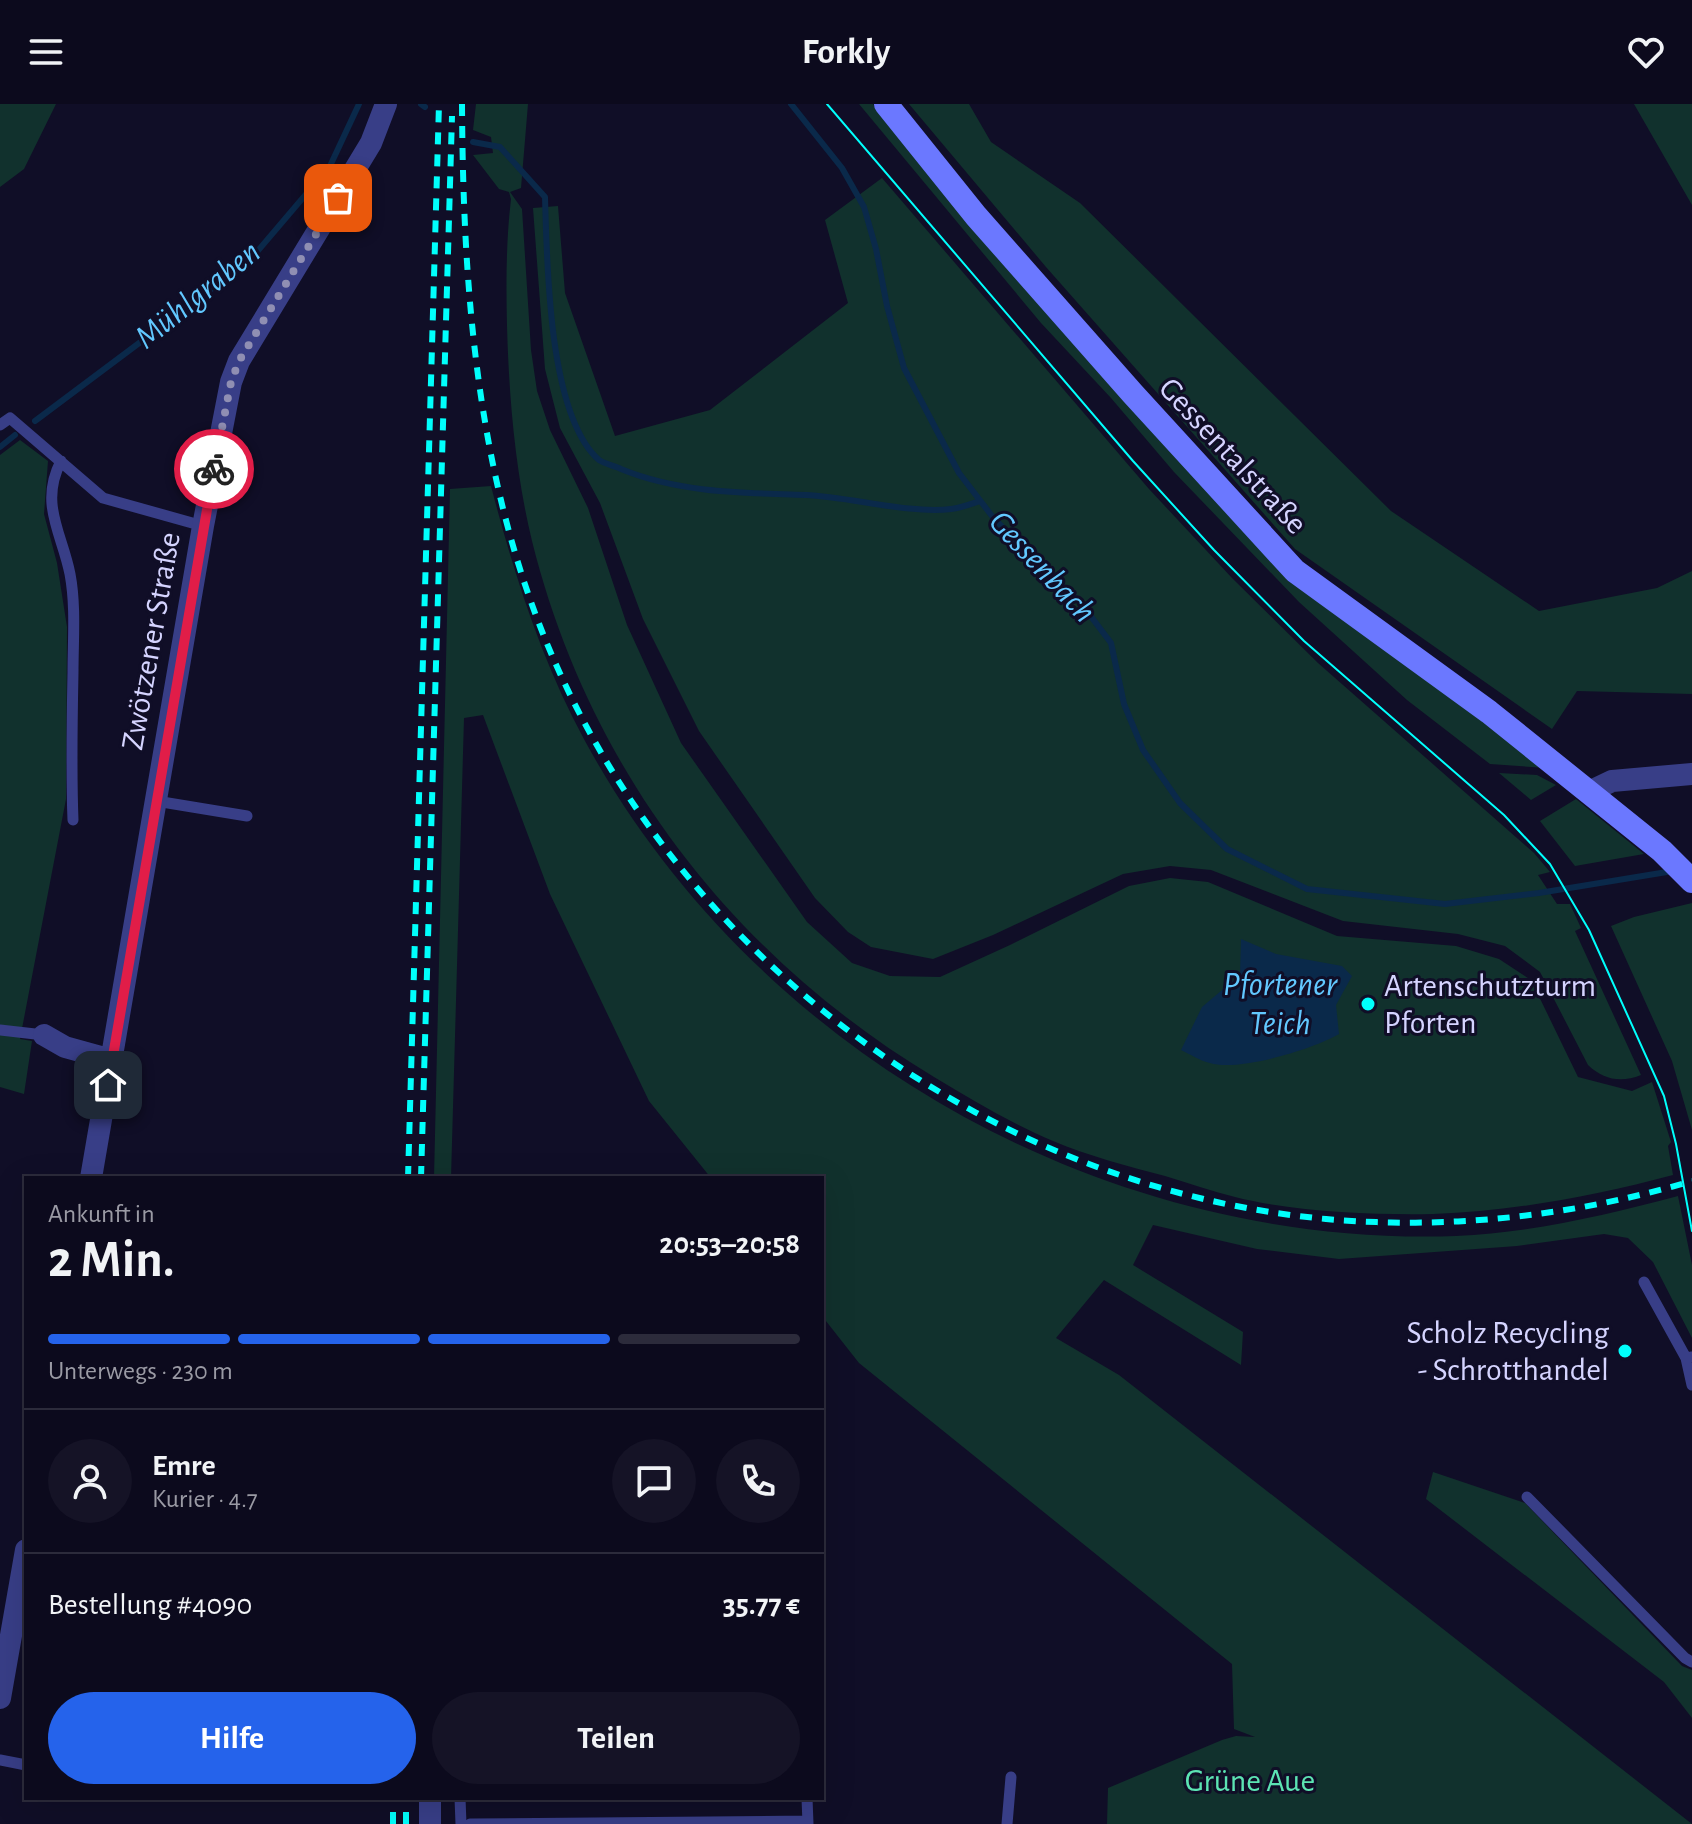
<!DOCTYPE html>
<html lang="de">
<meta charset="utf-8">
<style>
:root{--surface:#0c0a1d;--page:#151326;--text:#f1f3f6;--muted:#9a9aa4;--line:#2c2b3b;--accent:#2563eb}
body{margin:0;font-family:"Alegreya Sans",sans-serif;background:var(--page);color:var(--text);height:100vh;display:flex;flex-direction:column;font-size:30px;white-space:nowrap}
*{box-sizing:border-box;margin:0}
p{font-size:26px;color:var(--muted)}
.icon{flex:none;width:44px;height:44px;fill:none;stroke:currentColor;stroke-width:2;stroke-linecap:round;stroke-linejoin:round}
.map{position:relative;flex:1;overflow:hidden}
.sheet{position:absolute;left:24px;top:1072px;width:800px;height:624px;display:flex;flex-direction:column;background:var(--surface);border-radius:0px;box-shadow:0 8px 32px #0002,0 0 0 2px var(--line)}
.sheet>*{flex:none}
.pin{position:absolute;display:grid;place-items:center;width:68px;height:68px;color:#fff;margin:-34px;border-radius:16px;box-shadow:0 4px 12px #0006}
.courier{position:absolute;display:grid;place-items:center;width:80px;height:80px;margin:-40px;border:6px solid #e11d48;border-radius:50%;background:#fff;color:#222;box-shadow:0 2px 10px #0007}
.head em{font-style:normal;font-weight:600}
.head div{display:flex;flex-direction:column-reverse}
.head{display:flex;align-items:center;justify-content:space-between;height:136px;padding:0 24px}
h1{font-size:52px;font-weight:600;line-height:60px}
.bar{display:grid;grid-template-columns:repeat(4,1fr);gap:12px 8px;align-content:center;height:96px;padding:0 24px}
.bar i{height:10px;border-radius:6px;background:var(--line)}
.bar .active{background:var(--accent)}
.bar p{grid-column:span 4}
.line{display:flex;align-items:center;gap:20px;padding:0 24px;border-top:2px solid var(--line)}
.line div{flex:1}
.round{display:grid;place-items:center;flex:none;width:84px;height:84px;border-radius:42px;background:var(--page)}
.button{display:flex;gap:16px;margin-top:auto;padding:16px 24px}
.button a{flex:1;height:92px;border-radius:48px;background:var(--accent);color:#fff;font-size:32px;font-weight:600;line-height:92px;text-align:center}
.button a+a{background:var(--page);color:var(--text)}
header{display:flex;justify-content:space-between;align-items:center;height:104px;padding:0 24px;background:var(--surface);font-size:36px;font-weight:600}
.map>svg:first-child{display:block}
.green{fill:#11312d}
.water{fill:#0a294a}
.lines{fill:none;stroke-linecap:round;stroke-linejoin:round}
.stream{stroke:#0a294a;stroke-width:6}
.lane{stroke:#383e87;stroke-width:11}
.street{stroke:#383e87;stroke-width:22}
.secondary{stroke:#6b78ff;stroke-width:24}
.tram{stroke:#00fffc;stroke-width:2}
.rail{stroke:#00fffc;stroke-width:6;stroke-dasharray:12 10;stroke-linecap:butt}
.done{stroke:#908fb3;stroke-width:8;stroke-dasharray:0 14.4}
.route{stroke:#e11d48;stroke-width:10}
.poi-dot{fill:#00fffc;stroke:#100e27;stroke-width:3}
.labels{text-anchor:middle;dominant-baseline:central;stroke-width:6;stroke-linejoin:round;paint-order:stroke}
.street-label{font-size:32px;fill:#d5d4ff;stroke:#100e27}
.poi-label{font-size:32px;fill:#d5d4ff;stroke:#100e27;text-anchor:start}
.park-label{font-size:32px;fill:#5ce4b3;stroke:#100e27}
.water-label{font-size:34px;font-style:italic;fill:#62c8ff;stroke:#100e27}
</style>
<header><svg class="icon" aria-label="menu" viewBox="0 0 24 24"><path d="M4 6h16M4 12h16M4 18h16"/></svg>Forkly<svg class="icon" aria-label="heart" viewBox="0 0 24 24"><path d="M12 20l-8-8c-3-5 5-10 8-4 3-6 11-1 8 4z"/></svg></header>
<div class="map">
<svg width="1692" height="1720" viewBox="0 0 1692 1720">
<rect width="100%" height="100%" fill="#100e27"/>
<path class="green" d="M 0,0 L 56,0 L 24,65 L 0,83 Z
M 476,0 L 528,0 L 521,84 L 510,88 L 522,105 L 531,246 L 537,287 L 550,326 L 588,404 L 627,521 L 681,639 L 807,818 L 852,859 L 890,872 L 940,873 L 1010,841 L 1129,782 L 1170,774 L 1208,778 L 1337,832 L 1456,842 L 1499,855 L 1531,876 L 1578,973 L 1632,987 L 1652,978 L 1671,1038 L 1668,1042 L 1673,1071 C 1594,1092 1515,1107 1433,1110 C 1372,1111 1294,1108 1235,1093 C 1211,1087 1189,1079 1165,1072 C 1127,1062 1089,1052 1053,1037 C 1012,1020 972,996 934,973 C 733,852 589,666 532,437 C 515,367 509,293 507,222 C 506,179 506,138 511,95 L 509,88 L 499,85 L 473,51 L 493,49 L 491,33 L 473,26 Z
M 859,0 L 873,0 L 975,124 L 1222,399 L 1546,664 L 1490,660 L 1407,596 L 1299,498 L 1174,368 L 1111,294 L 1041,219 Z
M 909,0 L 969,0 L 991,38 L 1080,99 L 1391,407 L 1539,507 L 1657,484 L 1692,467 L 1692,590 L 1577,587 L 1552,625 L 1295,445 L 1046,163 Z
M 1634,0 L 1692,0 L 1692,101 Z
M 882,74 L 1149,385 L 1232,474 L 1318,559 L 1534,749 L 1550,768 L 1538,771 L 1557,800 L 1570,800 L 1581,824 L 1575,827 L 1641,971 C 1621,979 1604,976 1588,961 L 1540,868 L 1505,842 L 1458,830 L 1343,817 L 1211,766 L 1170,762 L 1123,770 L 993,831 L 933,855 L 871,843 L 848,828 L 815,794 L 699,627 L 643,515 L 600,399 L 560,324 L 545,265 L 533,104 L 558,102 L 565,189 L 615,332 L 710,306 L 848,199 L 825,116 Z
M 20,336 L 48,357 L 44,410 L 57,459 L 67,523 L 66,695 L 20,935 L 32,937 L 24,990 L 0,983 L 0,351 Z
M 491,382 C 514,470 541,556 585,637 C 755,949 1103,1144 1456,1132 C 1531,1129 1606,1111 1678,1092 L 1692,1161 L 1692,1234 L 1653,1158 L 1628,1134 L 1604,1130 L 1517,1142 L 1339,1155 L 1257,1145 L 1153,1121 L 1133,1161 L 1243,1228 L 1241,1261 L 1104,1176 L 1056,1234 L 1119,1271 L 1692,1720 L 1107,1720 L 1108,1684 L 1222,1636 L 1236,1632 L 1255,1633 L 1234,1625 L 1232,1560 L 859,1259 L 822,1212 L 822,1074 L 711,1074 L 649,997 L 550,790 L 483,611 L 464,614 L 451,1074 L 434,1074 L 450,385 Z
M 1499,669 L 1537,671 L 1556,681 L 1531,696 Z
M 1576,695 L 1644,750 L 1575,762 L 1540,717 Z
M 1692,799 L 1692,1026 L 1672,957 L 1611,822 L 1634,813 Z
M 1433,1368 L 1525,1399 L 1682,1562 L 1692,1566 L 1692,1614 L 1664,1578 L 1426,1395 Z"/>
<path class="water" d="M 1241,835 L 1276,850 L 1342,862 L 1352,872 L 1336,901 L 1339,930 C 1314,945 1238,968 1210,959 C 1200,957 1190,950 1181,946 L 1202,903 L 1240,871 Z"/>
<g class="lines">
<path class="stream" d="M 421,0 L 425,3
M 791,0 L 842,64 L 864,103 L 876,145 L 887,202 L 904,264 L 959,369 L 992,412 L 1039,462 L 1080,498 L 1111,539 L 1124,600 L 1143,646 L 1180,699 L 1227,745 L 1307,785 L 1445,800 L 1539,789 L 1673,767
M 473,38 L 500,43 L 545,93 C 547,158 548,311 599,356 C 605,360 615,362 621,365 C 679,389 745,389 806,391 C 851,393 909,410 951,405 C 961,404 971,400 980,397
M 35,317 L 250,156 L 330,62 L 359,0
M 0,343 L 15,331"/>
<path class="lane" d="M 0,321 L 10,314 L 103,394 L 203,422
M 61,357 C 39,400 62,429 70,470 C 76,502 73,536 73,568 C 72,618 71,667 73,716
M 156,697 L 247,712
M 0,926 L 44,931
M 1644,1178 L 1686,1254 L 1692,1253
M 1686,1254 L 1692,1281
M 1527,1393 L 1685,1554 L 1692,1558
M 0,1656 L 26,1661
M 460,1694 L 461,1720
M 807,1694 L 808,1720
M 470,1720 L 808,1717
M 1007,1720 L 1011,1673"/>
<path class="street" d="M 1589,688 L 1612,677 L 1692,670
M 44,931 L 65,943 L 112,956
M 91,1074 L 203,422 L 231,278 L 239,257 L 371,39 L 386,0
M 0,1594 L 26,1446
M 430,1720 L 430,1694"/>
<path class="secondary" d="M 886,0 L 976,112 L 1133,290 L 1295,467 L 1489,608 L 1662,747 L 1692,777"/>
<path class="tram" d="M 827,0 L 1133,357 L 1214,446 L 1304,537 L 1504,711 L 1550,760 L 1589,826 L 1664,992 L 1676,1040 L 1692,1127"/>
<path class="rail" d="M 462,0 C 463,175 475,351 538,517 C 663,844 978,1083 1326,1115 C 1449,1126 1574,1112 1692,1077
M 408,1074 L 439,0
M 421,1074 L 452,12
M 393,1720 L 393,1694
M 406,1720 L 406,1694"/>
</g>
<g class="lines">
<path class="done" d="M 214,365 L 231,278 L 239,257 L 338,94"/>
<path class="route" d="M 108,981 L 214,365"/>
</g>
<g class="poi-dot">
<circle cx="1368" cy="900" r="8"/>
<circle cx="1625" cy="1247" r="8"/>
</g>
<g class="labels">
<g class="street-label">
<text transform="translate(1233 352) rotate(47)">Gessentalstraße</text>
<text transform="translate(151 537) rotate(-80)">Zwötzener Straße</text>
</g>
<g class="poi-label">
<text x="1384" y="882">Artenschutzturm<tspan x="1384" dy="37">Pforten</tspan></text>
<text x="1609" y="1229" text-anchor="end">Scholz Recycling<tspan x="1609" dy="37">- Schrotthandel</tspan></text>
</g>
<g class="park-label">
<text x="1250" y="1677">Grüne Aue</text>
</g>
<g class="water-label">
<text transform="translate(198 191) rotate(-39)">Mühlgraben</text>
<text transform="translate(1042 463) rotate(47)">Gessenbach</text>
<text x="1280" y="881">Pfortener<tspan x="1280" dy="39">Teich</tspan></text>
</g>
</g>
</svg>
<div class="pin" style="left:338px;top:94px;background:#ea580c"><svg class="icon" aria-label="bag" viewBox="0 0 24 24"><path d="M5 8h14l-1 12H6zM9 8a3 3 0 0 1 6 0"/></svg></div>
<div class="pin" style="left:108px;top:981px;background:#1f2937"><svg class="icon" aria-label="home" viewBox="0 0 24 24"><path d="M3 11l9-7 9 7M6 9v11h12V9"/></svg></div>
<div class="courier" style="left:214px;top:365px"><svg class="icon" aria-label="bike" viewBox="0 0 24 24"><circle cx="6" cy="16" r="4"/><circle cx="18" cy="16" r="4"/><path d="M6 16l4-8h5l3 8M10 8l3 8H6M13 5h3"/></svg></div>
<section class="sheet">
<div class="head"><div><h1>2 Min.</h1><p>Ankunft in</p></div><em>20:53–20:58</em></div>
<div class="bar"><i class="active"></i><i class="active"></i><i class="active"></i><i></i><p>Unterwegs · 230 m</p></div>
<div class="line" style="height:144px"><a class="round"><svg class="icon" aria-label="person" viewBox="0 0 24 24"><circle cx="12" cy="8" r="4"/><path d="M4 21q1-7 8-7t8 7"/></svg></a><div><b>Emre</b><p>Kurier · 4.7</p></div><a class="round"><svg class="icon" aria-label="chat" viewBox="0 0 24 24"><path d="M4 5h16v11H9l-5 4z"/></svg></a><a class="round"><svg class="icon" aria-label="phone" viewBox="0 0 24 24"><path d="M5 4h4l2 5-3 2q2 4 5 5l2-3 5 2v4C11 20 4 13 5 4z"/></svg></a></div>
<div class="line" style="height:104px"><div>Bestellung #4090</div><b>35.77 €</b></div>
<div class="button"><a>Hilfe</a><a>Teilen</a></div>
</section>
</div>
